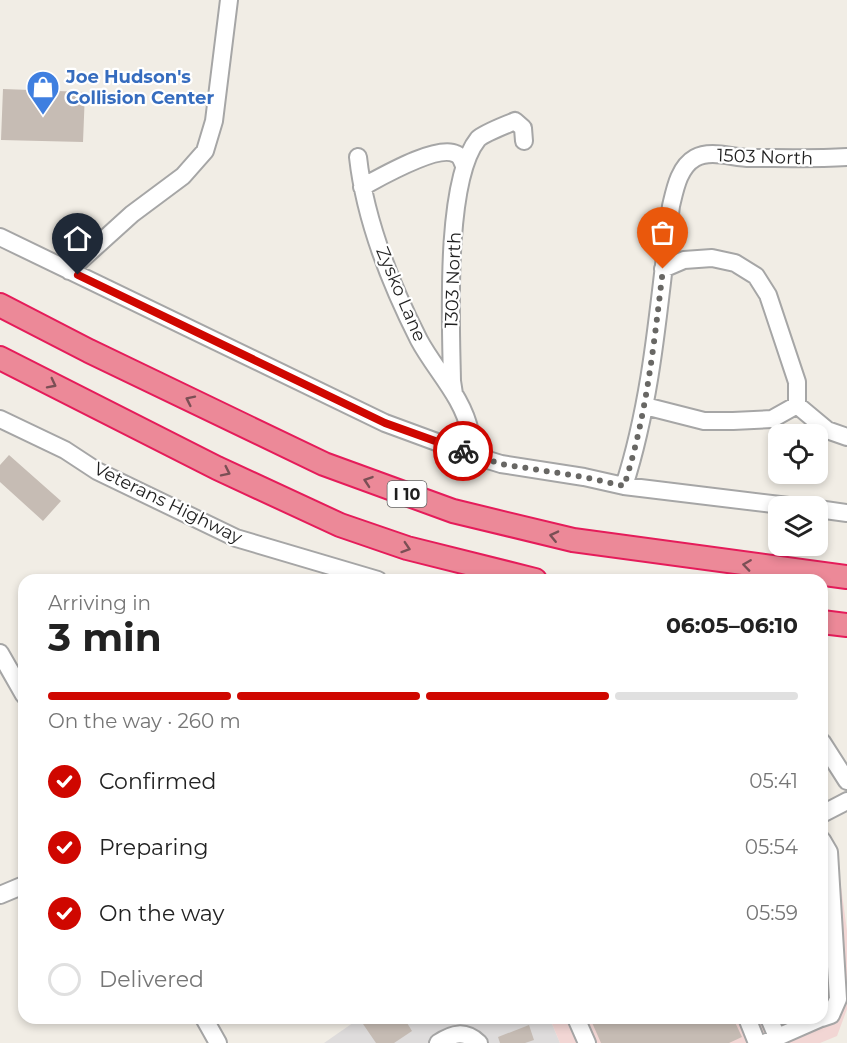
<!DOCTYPE html>
<meta charset="utf-8">
<style>
:root{--surface:#fff;--page:#f2f2f2;--text:#222;--muted:#767676;--line:#e0e0e0;--accent:#cf0700}
body{margin:0;font-family:Montserrat,sans-serif;background:var(--page);color:var(--text);height:100vh;display:flex;flex-direction:column;font-size:22px;white-space:nowrap}
*{box-sizing:border-box;margin:0}
p{font-size:20px;color:var(--muted)}
.icon{flex:none;width:33px;height:33px;fill:none;stroke:currentColor;stroke-width:2;stroke-linecap:round;stroke-linejoin:round}
.map{position:relative;flex:1;overflow:hidden}
.sheet{position:absolute;left:18px;top:574px;width:810px;height:450px;display:flex;flex-direction:column;background:var(--surface);border-radius:18px;box-shadow:0 3px 9px #0003}
.sheet>*{flex:none}
.buttons{position:absolute;left:768px;top:424px;display:grid;gap:12px}
.buttons a{display:grid;place-items:center;width:60px;height:60px;border-radius:12px;background:var(--surface);box-shadow:0 3px 9px #0003;font-size:30px}
.pin{position:absolute;display:grid;place-items:center;width:51px;height:51px;color:#fff;margin:-62px -26px;border-radius:50% 50% 50% 0;rotate:-45deg;box-shadow:0 0 6px #0007}
.pin .icon{rotate:45deg}
.courier{position:absolute;display:grid;place-items:center;width:60px;height:60px;margin:-30px;border:4px solid #cf0700;border-radius:50%;background:#fff;color:#222;box-shadow:0 2px 8px #0007}
.overview em{font-style:normal;font-weight:700}
.overview div{display:flex;flex-direction:column-reverse}
.overview{display:flex;align-items:center;justify-content:space-between;height:102px;padding:0 30px}
h1{font-size:39px;font-weight:700;line-height:45px}
.bar{display:grid;grid-template-columns:repeat(4,1fr);gap:9px 6px;align-content:center;height:72px;padding:0 30px}
.bar i{height:8px;border-radius:4px;background:var(--line)}
.bar .selected{background:var(--accent)}
.bar p{grid-column:span 4}
ol{padding:0 30px;list-style:none}
li{display:flex;align-items:center;gap:18px;height:66px}
li p{margin-inline-start:auto}
li .icon{padding:6px;border-radius:50%;background:var(--accent);color:#fff;stroke-width:4}
li:last-child{color:var(--muted)}
li i{width:33px;height:33px;border:3px solid var(--line);border-radius:50%}
.map>svg:first-child{display:block}
.residential{fill:#dedcdc}
.commercial{fill:#f2d6d4}
.parking{fill:#e3e3e3}
.building{fill:#c6bcb4}
.lines{fill:none;stroke-linecap:round;stroke-linejoin:round}
.minor-casing{stroke:#a6a6a6;stroke-width:20}
.highway-casing{stroke:#e51c5a;stroke-width:26}
.minor{stroke:#fff;stroke-width:16}
.highway{stroke:#ec8998;stroke-width:22}
.oneway{stroke:#7b4f55}
.done{stroke:#686764;stroke-width:6;stroke-dasharray:0 10.8}
.route{stroke:#cf0700;stroke-width:8}
.labels{text-anchor:middle;dominant-baseline:central;stroke-width:4.5;stroke-linejoin:round;paint-order:stroke}
.shield{fill:#fff;stroke:#626262;stroke-width:1.5}
.shield-label{font-size:16px;font-weight:bold;fill:#1f1f1f}
.shop-label{font-size:18px;font-weight:bold;fill:#366cbe;stroke:#fff;text-anchor:start}
.street-label{font-size:18px;fill:#1f1f1f;stroke:#fff}
</style>
<div class="map">
<svg width="847" height="1043" viewBox="0 0 847 1043">
<rect width="100%" height="100%" fill="#f1ede5"/>
<path class="residential" d="M 360,1018 L 550,1019 L 560,1043 L 324,1043 Z"/>
<path class="commercial" d="M 822,825 L 836,849 L 847,931 L 847,1009 L 837,1036 L 820,1043 L 560,1043 L 550,1019 L 822,1018 Z"/>
<path class="parking" d="M 822,959 L 829,976 L 826,991 L 829,1000 L 822,1002 Z"/>
<path class="building" d="M 3,89 L 85,92 L 83,142 L 1,140 Z
M 9,455 L 61,501 L 43,521 L 0,482 L 0,465 Z
M 371,1018 L 404,1018 L 412,1031 L 394,1043 L 376,1043 L 363,1024 Z
M 590,1018 L 733,1018 L 742,1037 L 729,1043 L 601,1043 Z
M 529,1025 L 534,1040 L 525,1043 L 500,1043 L 498,1037 Z"/>
<g class="lines">
<g class="minor-casing">
<path id="minor" d="M 358,157 C 365,220 390,283 419,340 C 435,370 463,397 470,432 C 472,439 471,447 472,455
M 362,187 C 381,177 437,144 456,154 C 461,156 462,161 464,166
M 0,237 L 385,423 L 472,455 L 501,464 L 584,477 L 624,486 L 797,507
M 663,269 L 684,260 L 712,258 L 735,263 L 756,276 L 768,295 L 797,382 L 797,405
M 69,271 L 132,214 L 183,176 L 205,151 L 214,121 L 229,0
M 454,394 L 452,381 C 451,325 444,181 478,139 C 484,133 506,125 515,121 L 523,128 L 524,141
M 797,405 L 827,430 L 847,437
M 645,406 L 704,421 L 733,421 L 772,419 L 797,405
M 0,419 L 65,450 L 97,471 L 236,538 L 378,580
M 624,486 C 653,396 659,300 671,206 C 675,189 679,167 695,158 C 711,149 733,158 750,158 C 782,158 815,159 847,157
M 818,509 L 847,513
M 0,653 L 24,695
M 822,742 L 847,781
M 822,814 L 847,801
M 822,840 L 829,852 L 838,999 L 831,1015 L 822,1018
M 0,895 L 24,885
M 204,1018 L 218,1043
M 576,1018 L 587,1043
M 747,1018 L 757,1043
M 769,1018 L 777,1037
M 438,1043 C 453,1033 465,1030 479,1043
M 764,1043 L 821,1018"/>
</g>
<g class="highway-casing">
<path id="highway" d="M 0,305 L 89,351 L 324,464 L 453,511 L 573,540 L 847,577
M 0,358 L 217,468 L 340,525 L 407,548 L 535,580
M 822,622 L 847,625"/>
</g>
<use href="#minor" class="minor"/>
<use href="#highway" class="highway"/>
</g>
<defs><path id="oneway-chevron" d="M-2-3.5L2.5 0L-2 3.5" fill="none" stroke-width="1.6" stroke-linecap="round" stroke-linejoin="round" transform="scale(1.5)"/></defs>
<g class="oneway">
<use href="#oneway-chevron" transform="translate(52 384) rotate(27)"/>
<use href="#oneway-chevron" transform="translate(190 400) rotate(-154)"/>
<use href="#oneway-chevron" transform="translate(226 472) rotate(26)"/>
<use href="#oneway-chevron" transform="translate(368 481) rotate(-161)"/>
<use href="#oneway-chevron" transform="translate(554 536) rotate(-167)"/>
<use href="#oneway-chevron" transform="translate(406 548) rotate(18)"/>
<use href="#oneway-chevron" transform="translate(747 565) rotate(-172)"/>
</g>
<g class="lines">
<path class="done" d="M 463,451 L 501,464 L 584,477 L 624,486 C 647,415 654,342 663,269"/>
<path class="route" d="M 78,275 L 385,423 L 463,451"/>
</g>
<defs>
<g id="shop-pin" transform="scale(1.725)"><path d="M0 17L-7.5 6A9.5 9.5 0 1 1 7.5 6Z" fill="#3f7fe0" stroke="#fff"/><path d="M-5-2.5h2.3a2.7 3.5 0 0 1 5.4 0H5L5.5 6h-11ZM-1.5-2.5h3a1.5 2.3 0 0 0-3 0Z" fill="#fff"/></g>
</defs>
<g fill-rule="evenodd">
<use href="#shop-pin" x="43" y="87"/>
</g>
<g class="labels">
<rect class="shield" x="387.5" y="481" width="39" height="26" rx="4.5"/>
<g class="shield-label">
<text x="407" y="494">I 10</text>
</g>
<g class="shop-label">
<text x="66" y="77">Joe Hudson's<tspan x="66" dy="21">Collision Center</tspan></text>
</g>
<g class="street-label">
<text transform="translate(765 157) rotate(2)">1503 North</text>
<text transform="translate(453 280) rotate(-88)">1303 North</text>
<text transform="translate(401 294) rotate(67)">Zysko Lane</text>
<text transform="translate(168 503) rotate(26)">Veterans Highway</text>
</g>
</g>
</svg>
<div class="buttons">
<a><svg class="icon" aria-label="locate" viewBox="0 0 24 24"><circle cx="12" cy="12" r="6"/><path d="M12 2v4M12 18v4M2 12h4M18 12h4"/></svg></a>
<a><svg class="icon" aria-label="layers" viewBox="0 0 24 24"><path d="M12 4l9 5-9 5-9-5zM3 14l9 5 9-5"/></svg></a>
</div>
<div class="pin" style="left:663px;top:269px;background:#ea580c"><svg class="icon" aria-label="bag" viewBox="0 0 24 24"><path d="M5 8h14l-1 12H6zM9 8a3 3 0 0 1 6 0"/></svg></div>
<div class="pin" style="left:78px;top:275px;background:#1f2937"><svg class="icon" aria-label="home" viewBox="0 0 24 24"><path d="M3 11l9-7 9 7M6 9v11h12V9"/></svg></div>
<div class="courier" style="left:463px;top:451px"><svg class="icon" aria-label="bike" viewBox="0 0 24 24"><circle cx="6" cy="16" r="4"/><circle cx="18" cy="16" r="4"/><path d="M6 16l4-8h5l3 8M10 8l3 8H6M13 5h3"/></svg></div>
<section class="sheet">
<div class="overview"><div><h1>3 min</h1><p>Arriving in</p></div><em>06:05–06:10</em></div>
<div class="bar"><i class="selected"></i><i class="selected"></i><i class="selected"></i><i></i><p>On the way · 260 m</p></div>
<ol>
<li><svg class="icon" aria-label="check" viewBox="0 0 24 24"><path d="M5 12l5 5 9-10"/></svg>Confirmed<p>05:41</p></li>
<li><svg class="icon" aria-label="check" viewBox="0 0 24 24"><path d="M5 12l5 5 9-10"/></svg>Preparing<p>05:54</p></li>
<li><svg class="icon" aria-label="check" viewBox="0 0 24 24"><path d="M5 12l5 5 9-10"/></svg>On the way<p>05:59</p></li>
<li><i></i>Delivered</li>
</ol>
</section>
</div>
